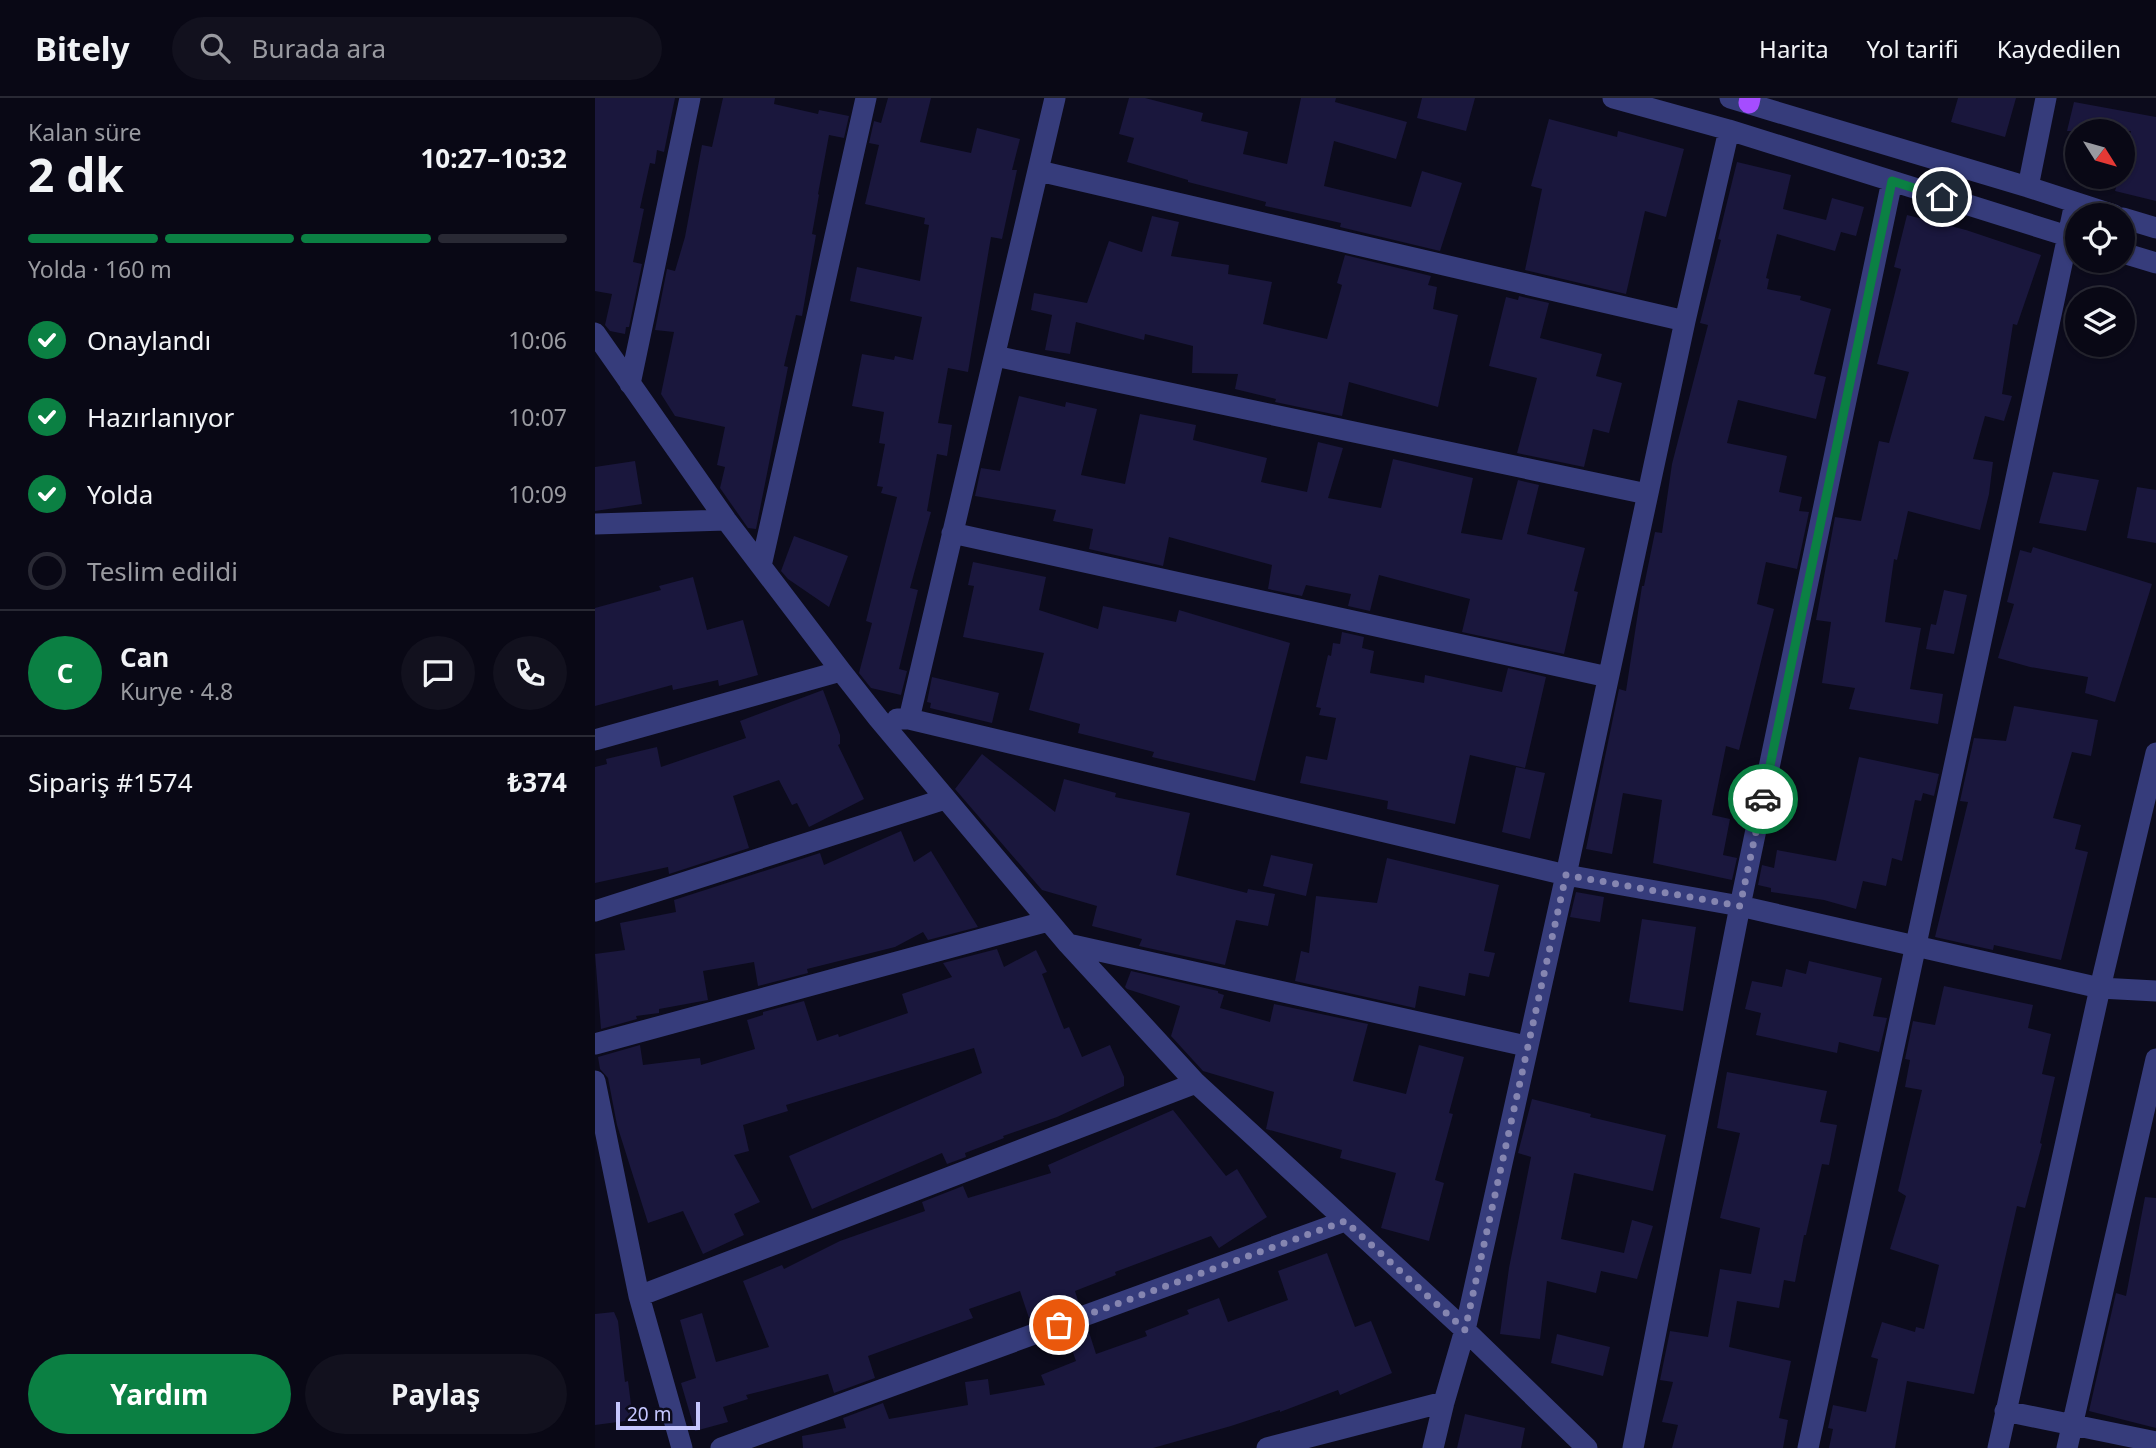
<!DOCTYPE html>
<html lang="tr">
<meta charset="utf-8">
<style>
:root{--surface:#090815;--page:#12111e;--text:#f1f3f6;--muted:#999aa0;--line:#292934;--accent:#0b8043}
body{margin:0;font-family:"Noto Sans",sans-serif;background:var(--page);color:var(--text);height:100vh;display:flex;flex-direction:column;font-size:26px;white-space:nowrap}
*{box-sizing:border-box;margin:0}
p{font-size:23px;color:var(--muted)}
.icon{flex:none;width:38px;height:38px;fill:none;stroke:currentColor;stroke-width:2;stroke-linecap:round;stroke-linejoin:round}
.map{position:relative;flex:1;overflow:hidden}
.sheet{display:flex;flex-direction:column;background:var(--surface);width:595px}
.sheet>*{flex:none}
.needle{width:46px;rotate:127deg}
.controls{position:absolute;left:1470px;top:21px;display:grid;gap:14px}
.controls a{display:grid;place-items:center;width:70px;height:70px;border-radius:50%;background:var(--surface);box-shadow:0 2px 5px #0004,0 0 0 2px var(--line);font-size:35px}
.scale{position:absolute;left:21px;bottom:18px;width:84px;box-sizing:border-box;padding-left:7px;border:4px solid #c6c7ff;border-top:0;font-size:19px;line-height:24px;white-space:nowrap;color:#c6c7ff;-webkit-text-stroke:5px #0c0b1c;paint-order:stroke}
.pin{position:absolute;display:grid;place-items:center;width:60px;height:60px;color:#fff;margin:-30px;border:4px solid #fff;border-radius:50%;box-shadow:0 2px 7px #0007}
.courier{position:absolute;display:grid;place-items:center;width:70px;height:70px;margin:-35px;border:5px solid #0b8043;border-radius:50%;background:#fff;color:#222;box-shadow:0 2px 9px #0007}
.summary em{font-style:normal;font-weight:700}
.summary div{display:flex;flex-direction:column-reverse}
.summary{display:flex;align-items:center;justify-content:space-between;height:119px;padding:0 28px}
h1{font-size:46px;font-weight:700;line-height:52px}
.bar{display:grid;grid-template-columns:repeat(4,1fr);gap:10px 7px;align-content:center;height:84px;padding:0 28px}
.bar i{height:9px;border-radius:5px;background:var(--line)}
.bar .selected{background:var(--accent)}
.bar p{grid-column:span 4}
.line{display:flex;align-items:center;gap:18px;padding:0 28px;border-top:2px solid var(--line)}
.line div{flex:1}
.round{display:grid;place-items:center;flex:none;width:74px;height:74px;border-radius:37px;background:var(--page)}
ol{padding:0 28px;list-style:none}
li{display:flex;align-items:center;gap:21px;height:77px}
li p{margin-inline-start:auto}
li .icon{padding:7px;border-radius:50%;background:var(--accent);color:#fff;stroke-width:4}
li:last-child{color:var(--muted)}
li i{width:38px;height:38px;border:4px solid var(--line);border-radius:50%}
.button{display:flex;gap:14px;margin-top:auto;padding:14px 28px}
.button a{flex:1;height:80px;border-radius:42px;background:var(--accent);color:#fff;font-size:28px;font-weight:700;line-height:80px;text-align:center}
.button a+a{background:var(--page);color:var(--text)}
header{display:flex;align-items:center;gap:42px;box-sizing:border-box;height:98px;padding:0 35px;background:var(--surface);border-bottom:2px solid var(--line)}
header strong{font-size:33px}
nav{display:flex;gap:38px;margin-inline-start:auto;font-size:24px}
.search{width:490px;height:63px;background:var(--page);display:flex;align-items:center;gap:18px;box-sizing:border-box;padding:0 24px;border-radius:38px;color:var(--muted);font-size:26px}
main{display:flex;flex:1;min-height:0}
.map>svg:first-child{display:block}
.building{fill:#1a173d}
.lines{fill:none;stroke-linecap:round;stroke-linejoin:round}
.minor{stroke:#363c7b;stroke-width:21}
.major{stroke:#a54dff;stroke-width:21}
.done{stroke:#8585b0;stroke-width:7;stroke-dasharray:0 12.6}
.route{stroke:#0b8043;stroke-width:9}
</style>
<header>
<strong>Bitely</strong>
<div class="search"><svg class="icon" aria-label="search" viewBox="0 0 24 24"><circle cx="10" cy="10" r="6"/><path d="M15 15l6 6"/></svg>Burada ara</div>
<nav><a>Harita</a><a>Yol tarifi</a><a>Kaydedilen</a></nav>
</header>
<main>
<section class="sheet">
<div class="summary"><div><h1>2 dk</h1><p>Kalan süre</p></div><em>10:27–10:32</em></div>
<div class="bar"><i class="selected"></i><i class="selected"></i><i class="selected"></i><i></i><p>Yolda · 160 m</p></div>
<ol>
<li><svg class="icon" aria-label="check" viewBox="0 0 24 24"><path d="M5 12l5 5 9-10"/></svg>Onaylandı<p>10:06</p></li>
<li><svg class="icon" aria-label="check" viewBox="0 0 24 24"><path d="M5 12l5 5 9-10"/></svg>Hazırlanıyor<p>10:07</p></li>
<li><svg class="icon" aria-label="check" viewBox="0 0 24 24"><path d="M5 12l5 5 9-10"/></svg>Yolda<p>10:09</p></li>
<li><i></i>Teslim edildi</li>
</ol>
<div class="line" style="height:126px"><b class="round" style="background:var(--accent);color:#fff">C</b><div><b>Can</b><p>Kurye · 4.8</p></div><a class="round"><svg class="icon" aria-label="chat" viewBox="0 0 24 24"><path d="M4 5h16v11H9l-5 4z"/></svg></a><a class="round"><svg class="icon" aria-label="phone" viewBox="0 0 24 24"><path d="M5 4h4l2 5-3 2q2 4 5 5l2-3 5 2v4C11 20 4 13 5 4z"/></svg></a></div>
<div class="line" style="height:91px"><div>Sipariş #1574</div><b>₺374</b></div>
<div class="button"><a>Yardım</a><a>Paylaş</a></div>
</section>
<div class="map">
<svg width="1561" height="1350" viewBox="0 0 1561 1350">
<rect width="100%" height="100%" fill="#0c0b1c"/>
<path class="building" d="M 0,0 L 80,0 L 69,54 L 62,52 L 60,66 L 55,65 L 45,110 L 49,111 L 38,164 L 47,166 L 34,229 L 31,229 L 30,236 L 15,233 L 10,227 L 17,196 L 0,193 Z
M 128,0 L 180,0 L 179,6 L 223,16 L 224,12 L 254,18 L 249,40 L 234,37 L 223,96 L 224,97 L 217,136 L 221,137 L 207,218 L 201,217 L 189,268 L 193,269 L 161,431 L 153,430 L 125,390 L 130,369 L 122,367 L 130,329 L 80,318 L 66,296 L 79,234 L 60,232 L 72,171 L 80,173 L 90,139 L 107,47 L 117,49 Z
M 293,0 L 336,0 L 325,44 L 376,55 L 382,30 L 425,41 L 417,72 L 422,72 L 407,141 L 396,139 L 373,274 L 353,270 L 343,325 L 357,327 L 352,358 L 342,356 L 332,413 L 336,414 L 315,490 L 323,492 L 304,571 L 312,573 L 306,597 L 276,590 L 264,575 L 277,525 L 271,523 L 302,399 L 286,395 L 288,389 L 282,388 L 290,346 L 284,345 L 289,314 L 257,308 L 267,256 L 299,262 L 300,258 L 318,262 L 327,219 L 255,203 L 262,169 L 325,183 L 334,127 L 329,126 L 330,120 L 270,106 L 284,47 L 274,45 L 279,23 L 286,25 Z
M 534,0 L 550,0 L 608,15 L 606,23 L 653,34 L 648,56 L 692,66 L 706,0 L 741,0 L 740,4 L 812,24 L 801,61 L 739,43 L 729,88 L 816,109 L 827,73 L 867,85 L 845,153 L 745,129 L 746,125 L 670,108 L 671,104 L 593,84 L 593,82 L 532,64 L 539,40 L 524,36 Z
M 827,0 L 880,0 L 871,33 L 822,20 Z
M 1363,0 L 1421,0 L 1410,39 L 1356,24 Z
M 1479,4 L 1561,19 L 1561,103 L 1520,93 L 1524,79 L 1528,79 L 1528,66 L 1536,33 L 1472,33 Z
M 954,21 L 1022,39 L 1023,33 L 1089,51 L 1071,119 L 1050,113 L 1031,196 L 930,172 L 947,91 L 936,88 Z
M 1142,64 L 1196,77 L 1188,111 L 1231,122 L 1237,100 L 1269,109 L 1261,138 L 1246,134 L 1240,153 L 1182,136 L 1171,180 L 1174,181 L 1172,191 L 1206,198 L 1205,202 L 1236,211 L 1219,276 L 1231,279 L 1221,321 L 1143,302 L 1132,345 L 1192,358 L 1184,394 L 1207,399 L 1204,413 L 1214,414 L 1202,471 L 1171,464 L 1162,506 L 1179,511 L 1144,652 L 1131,648 L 1117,717 L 1135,721 L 1128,757 L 1142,760 L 1137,782 L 1058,765 L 1067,702 L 1028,695 L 1017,756 L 991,751 L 1024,591 L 1031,593 L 1047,488 L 1049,488 L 1060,434 L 1067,435 L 1077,366 L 1113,227 L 1105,225 L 1126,142 L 1123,141 Z
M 1312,117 L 1371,132 L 1446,157 L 1422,227 L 1418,226 L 1407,296 L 1417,298 L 1409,323 L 1390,318 L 1378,361 L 1398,364 L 1394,396 L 1385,432 L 1313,413 L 1302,462 L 1299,461 L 1290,524 L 1326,530 L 1315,591 L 1348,596 L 1343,626 L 1254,611 L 1260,590 L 1227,585 L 1236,524 L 1221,522 L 1240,419 L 1266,423 L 1284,343 L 1294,345 L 1314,274 L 1282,266 L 1306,171 L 1299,169 Z
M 557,118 L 584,124 L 576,158 L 634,167 L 633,176 L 677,184 L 668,226 L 732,241 L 747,187 L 742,185 L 750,157 L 836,178 L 833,187 L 842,189 L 838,211 L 863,217 L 843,309 L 754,284 L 747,318 L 680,304 L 681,301 L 640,291 L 643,276 L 597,275 L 598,248 L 550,236 L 549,242 L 481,224 L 475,256 L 450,252 L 457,217 L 436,212 L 439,195 L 492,205 L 514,143 L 547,154 Z
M 924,198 L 954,205 L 945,240 L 1007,256 L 1001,278 L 1027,285 L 1014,335 L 998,331 L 989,369 L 922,355 L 942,280 L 894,268 L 911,199 L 923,202 Z
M 424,298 L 470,309 L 471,304 L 502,311 L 486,377 L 530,386 L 545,316 L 601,327 L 598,342 L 672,360 L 666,384 L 712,394 L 723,344 L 748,350 L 733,400 L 786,410 L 798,361 L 878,380 L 866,435 L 907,442 L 923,382 L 944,387 L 932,436 L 990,450 L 979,493 L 983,494 L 969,556 L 867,534 L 875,501 L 784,477 L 775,513 L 753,508 L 756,496 L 711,487 L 707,498 L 673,491 L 677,467 L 574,439 L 568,468 L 494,451 L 498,431 L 458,423 L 461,412 L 380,398 L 386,370 L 405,373 Z
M 40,363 L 47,406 L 0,413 L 0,369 Z
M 1458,374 L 1504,382 L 1491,433 L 1444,425 Z
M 1542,389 L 1561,392 L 1561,445 L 1532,440 Z
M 199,438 L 253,458 L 234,509 L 193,481 L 186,473 Z
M 1438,449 L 1557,486 L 1520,604 L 1490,595 L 1493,579 L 1435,569 L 1403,560 L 1419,506 L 1412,504 L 1425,452 L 1436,455 Z
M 378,464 L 451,479 L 444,512 L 503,531 L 508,508 L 581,524 L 584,512 L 695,545 L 660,683 L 557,659 L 559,654 L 483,635 L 485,626 L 434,612 L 449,555 L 368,539 L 379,488 L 373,487 Z
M 98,479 L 112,532 L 148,522 L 163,577 L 124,588 L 123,582 L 78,592 L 77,587 L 0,608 L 0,510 L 66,492 L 64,488 Z
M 1349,492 L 1372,497 L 1359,556 L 1331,551 L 1336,526 L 1341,527 Z
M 747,534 L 769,539 L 767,550 L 779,553 L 775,575 L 829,585 L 830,577 L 907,594 L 913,570 L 951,579 L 930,670 L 875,657 L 860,726 L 792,711 L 793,703 L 705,685 L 711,658 L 732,662 L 741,620 L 724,617 L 726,610 L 721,609 L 733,557 L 736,558 L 738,545 L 745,546 Z
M 337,579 L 404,595 L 397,625 L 335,610 L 336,605 L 332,604 Z
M 228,592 L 245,637 L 245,646 L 243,647 L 269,701 L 214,729 L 202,705 L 197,707 L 184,682 L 138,698 L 154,750 L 74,776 L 73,769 L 0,785 L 0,669 L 12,666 L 11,661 L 62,649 L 66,669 L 151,640 L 145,623 Z
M 1419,608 L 1503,622 L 1496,658 L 1477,654 L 1458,720 L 1486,727 L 1480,751 L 1493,754 L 1466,862 L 1399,847 L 1398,852 L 1340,839 L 1373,704 L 1365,703 L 1379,640 L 1411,643 Z
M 387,656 L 460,714 L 469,681 L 521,695 L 520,699 L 595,715 L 581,777 L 652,795 L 653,791 L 680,796 L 673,828 L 641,822 L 630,867 L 544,848 L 547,841 L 497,828 L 502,808 L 447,792 L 360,691 Z
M 1264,659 L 1344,676 L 1339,698 L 1328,695 L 1326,703 L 1320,702 L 1307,763 L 1297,760 L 1291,788 L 1268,783 L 1261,811 L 1229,802 L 1176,794 L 1176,790 L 1163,787 L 1167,767 L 1179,770 L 1182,752 L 1241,763 Z
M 921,669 L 950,675 L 935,741 L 907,734 Z
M 306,733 L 319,764 L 336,753 L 383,829 L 333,842 L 328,834 L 300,849 L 212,871 L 213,875 L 163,888 L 159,864 L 108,873 L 113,902 L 64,911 L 64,915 L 41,918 L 42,921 L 6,931 L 0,856 L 30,852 L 25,825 L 81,814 L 79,802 L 225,755 L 229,767 Z
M 676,757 L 718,766 L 711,798 L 668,788 Z
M 792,760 L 904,787 L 889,853 L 900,855 L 894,879 L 874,875 L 870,898 L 824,888 L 820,910 L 700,883 L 706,853 L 714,855 L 721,798 L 782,805 Z
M 981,794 L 1009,799 L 1005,824 L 975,819 Z
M 1047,821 L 1101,829 L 1088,913 L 1034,904 Z
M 402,851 L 409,869 L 441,852 L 452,874 L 447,876 L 469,931 L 474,929 L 487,959 L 515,947 L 529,979 L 529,988 L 462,1019 L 408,1038 L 409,1040 L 370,1055 L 371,1059 L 352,1066 L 347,1055 L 217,1111 L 194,1058 L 387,975 L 379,950 L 191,1007 L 193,1013 L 148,1027 L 154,1053 L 139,1057 L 165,1104 L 139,1116 L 149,1137 L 108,1156 L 88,1113 L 53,1125 L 22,1027 L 13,980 L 5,971 L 3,959 L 45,947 L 48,967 L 105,960 L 106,967 L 160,951 L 152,922 L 168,917 L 168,914 L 209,903 L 222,943 L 243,936 L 244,939 L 313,915 L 307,896 L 357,879 L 348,865 Z
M 1214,863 L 1287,880 L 1278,918 L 1292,920 L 1284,954 L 1244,944 L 1242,955 L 1161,937 L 1166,915 L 1150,911 L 1157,883 L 1187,889 L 1191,871 L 1211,876 Z
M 536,873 L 623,893 L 623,895 L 629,897 L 625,910 L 675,924 L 679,906 L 773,926 L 758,983 L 811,996 L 824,947 L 869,959 L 854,1015 L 858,1016 L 840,1082 L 849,1085 L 834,1143 L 786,1130 L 801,1075 L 745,1060 L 747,1052 L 671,1031 L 679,994 L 608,973 L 576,938 L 585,908 L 532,891 L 530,889 Z
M 1349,888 L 1438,907 L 1433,930 L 1456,936 L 1447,976 L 1460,979 L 1445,1045 L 1447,1046 L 1430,1110 L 1422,1108 L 1379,1296 L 1312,1283 L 1300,1350 L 1234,1350 L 1238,1331 L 1233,1330 L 1238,1307 L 1271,1314 L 1283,1261 L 1276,1259 L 1287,1224 L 1320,1234 L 1321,1229 L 1329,1231 L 1344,1167 L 1295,1151 L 1311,1098 L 1303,1093 L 1327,992 L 1310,989 L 1315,962 L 1310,961 L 1318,923 L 1340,927 Z
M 1132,974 L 1232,993 L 1225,1024 L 1242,1027 L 1234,1067 L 1227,1066 L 1211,1137 L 1209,1137 L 1200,1184 L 1189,1182 L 1184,1210 L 1142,1203 L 1134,1249 L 1196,1263 L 1184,1320 L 1193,1322 L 1188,1350 L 1077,1350 L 1083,1327 L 1067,1324 L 1078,1284 L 1065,1282 L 1075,1233 L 1113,1239 L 1125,1171 L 1156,1176 L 1165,1130 L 1125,1120 L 1145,1035 L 1122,1030 Z
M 937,1001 L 996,1016 L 995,1019 L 1071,1037 L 1058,1093 L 979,1075 L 966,1141 L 1029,1155 L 1037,1122 L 1058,1128 L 1042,1181 L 1006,1173 L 1001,1195 L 952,1183 L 945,1241 L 905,1236 L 914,1170 L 936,1059 L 923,1055 Z
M 578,1012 L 631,1078 L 642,1071 L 672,1119 L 624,1150 L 616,1138 L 520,1174 L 521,1177 L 480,1193 L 484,1206 L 464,1213 L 463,1210 L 434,1220 L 425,1193 L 374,1211 L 378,1220 L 273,1258 L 280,1280 L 239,1295 L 233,1276 L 151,1297 L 153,1301 L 128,1309 L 133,1324 L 100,1333 L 86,1285 L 101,1280 L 85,1222 L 107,1215 L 121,1264 L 174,1249 L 148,1183 L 187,1167 L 189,1171 L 245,1143 L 330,1113 L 327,1104 L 368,1088 L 373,1100 L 456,1075 L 453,1067 Z
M 1550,1099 L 1561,1100 L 1561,1330 L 1494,1313 L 1521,1195 L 1531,1198 Z
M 732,1155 L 760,1229 L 776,1223 L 797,1275 L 745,1297 L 743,1292 L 685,1314 L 685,1312 L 636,1328 L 558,1350 L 208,1350 L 207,1338 L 251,1330 L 248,1320 L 288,1305 L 294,1321 L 373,1307 L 370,1284 L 393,1281 L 395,1297 L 450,1287 L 446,1277 L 481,1263 L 472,1238 L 493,1231 L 501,1256 L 552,1238 L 550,1233 L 594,1216 L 592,1212 L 624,1200 L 633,1224 L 693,1202 L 683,1173 Z
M 19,1214 L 23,1223 L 30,1284 L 33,1283 L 38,1322 L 0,1327 L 0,1216 Z
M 962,1236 L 1015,1249 L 1008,1278 L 956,1265 Z
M 870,1316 L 930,1330 L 926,1350 L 862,1350 Z"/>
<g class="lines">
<path class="minor" d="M 1018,0 L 1134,32 L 1482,141
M 1135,0 L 1433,89 L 1519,117
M 444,73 L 1090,223
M 1433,89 L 1451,0
M 1528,120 L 1561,130
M 1528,155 L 1561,165
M 0,235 L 131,422 L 246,573 L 283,620 L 473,846 L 601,985 L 870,1232 L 992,1350
M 400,258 L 1052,396
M 35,286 L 95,0
M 0,426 L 131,422
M 357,435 L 1013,579
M 166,468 L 271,0
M 302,621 L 314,621 L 460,0
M 314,621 L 971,777 L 1145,808 L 1505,890 L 1561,893
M 0,642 L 246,573
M 0,813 L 350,701
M 473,846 L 931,948
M 0,946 L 453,823
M 0,983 L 44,1198 L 87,1350
M 44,1198 L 601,985
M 1410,1313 L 1561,1344
M 126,1350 L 750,1123
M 672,1350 L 849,1304
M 838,1350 L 849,1304 L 870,1232 L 971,777 L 1090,223 L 1134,32
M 1038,1350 L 1145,808 L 1297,83
M 1213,1350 L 1480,105
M 1403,1350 L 1505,890 L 1561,655
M 1472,1350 L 1561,961"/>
<path class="major" d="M 1154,5 L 1155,0"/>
</g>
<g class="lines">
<path class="done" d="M 464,1227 L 750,1123 L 870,1232 L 971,777 L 1145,808 L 1168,701"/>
<path class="route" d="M 1168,701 L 1297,83 L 1347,99"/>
</g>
</svg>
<div class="controls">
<a><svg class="needle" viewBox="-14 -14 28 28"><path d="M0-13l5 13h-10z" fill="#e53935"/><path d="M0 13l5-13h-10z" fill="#999aa0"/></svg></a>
<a><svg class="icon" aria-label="locate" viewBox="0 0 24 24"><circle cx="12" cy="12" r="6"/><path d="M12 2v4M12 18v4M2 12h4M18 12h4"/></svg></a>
<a><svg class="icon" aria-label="layers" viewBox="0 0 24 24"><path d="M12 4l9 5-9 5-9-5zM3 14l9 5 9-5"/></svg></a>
</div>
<div class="scale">20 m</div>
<div class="pin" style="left:464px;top:1227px;background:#ea580c"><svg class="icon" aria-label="bag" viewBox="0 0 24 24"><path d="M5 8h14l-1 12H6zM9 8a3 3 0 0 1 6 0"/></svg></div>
<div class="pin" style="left:1347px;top:99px;background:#1f2937"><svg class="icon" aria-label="home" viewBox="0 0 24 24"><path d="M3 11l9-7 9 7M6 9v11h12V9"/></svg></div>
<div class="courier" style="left:1168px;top:701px"><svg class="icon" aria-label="car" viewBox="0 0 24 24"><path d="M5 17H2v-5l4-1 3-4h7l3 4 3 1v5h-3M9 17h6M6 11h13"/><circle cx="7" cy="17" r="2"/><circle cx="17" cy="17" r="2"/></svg></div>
</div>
</main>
